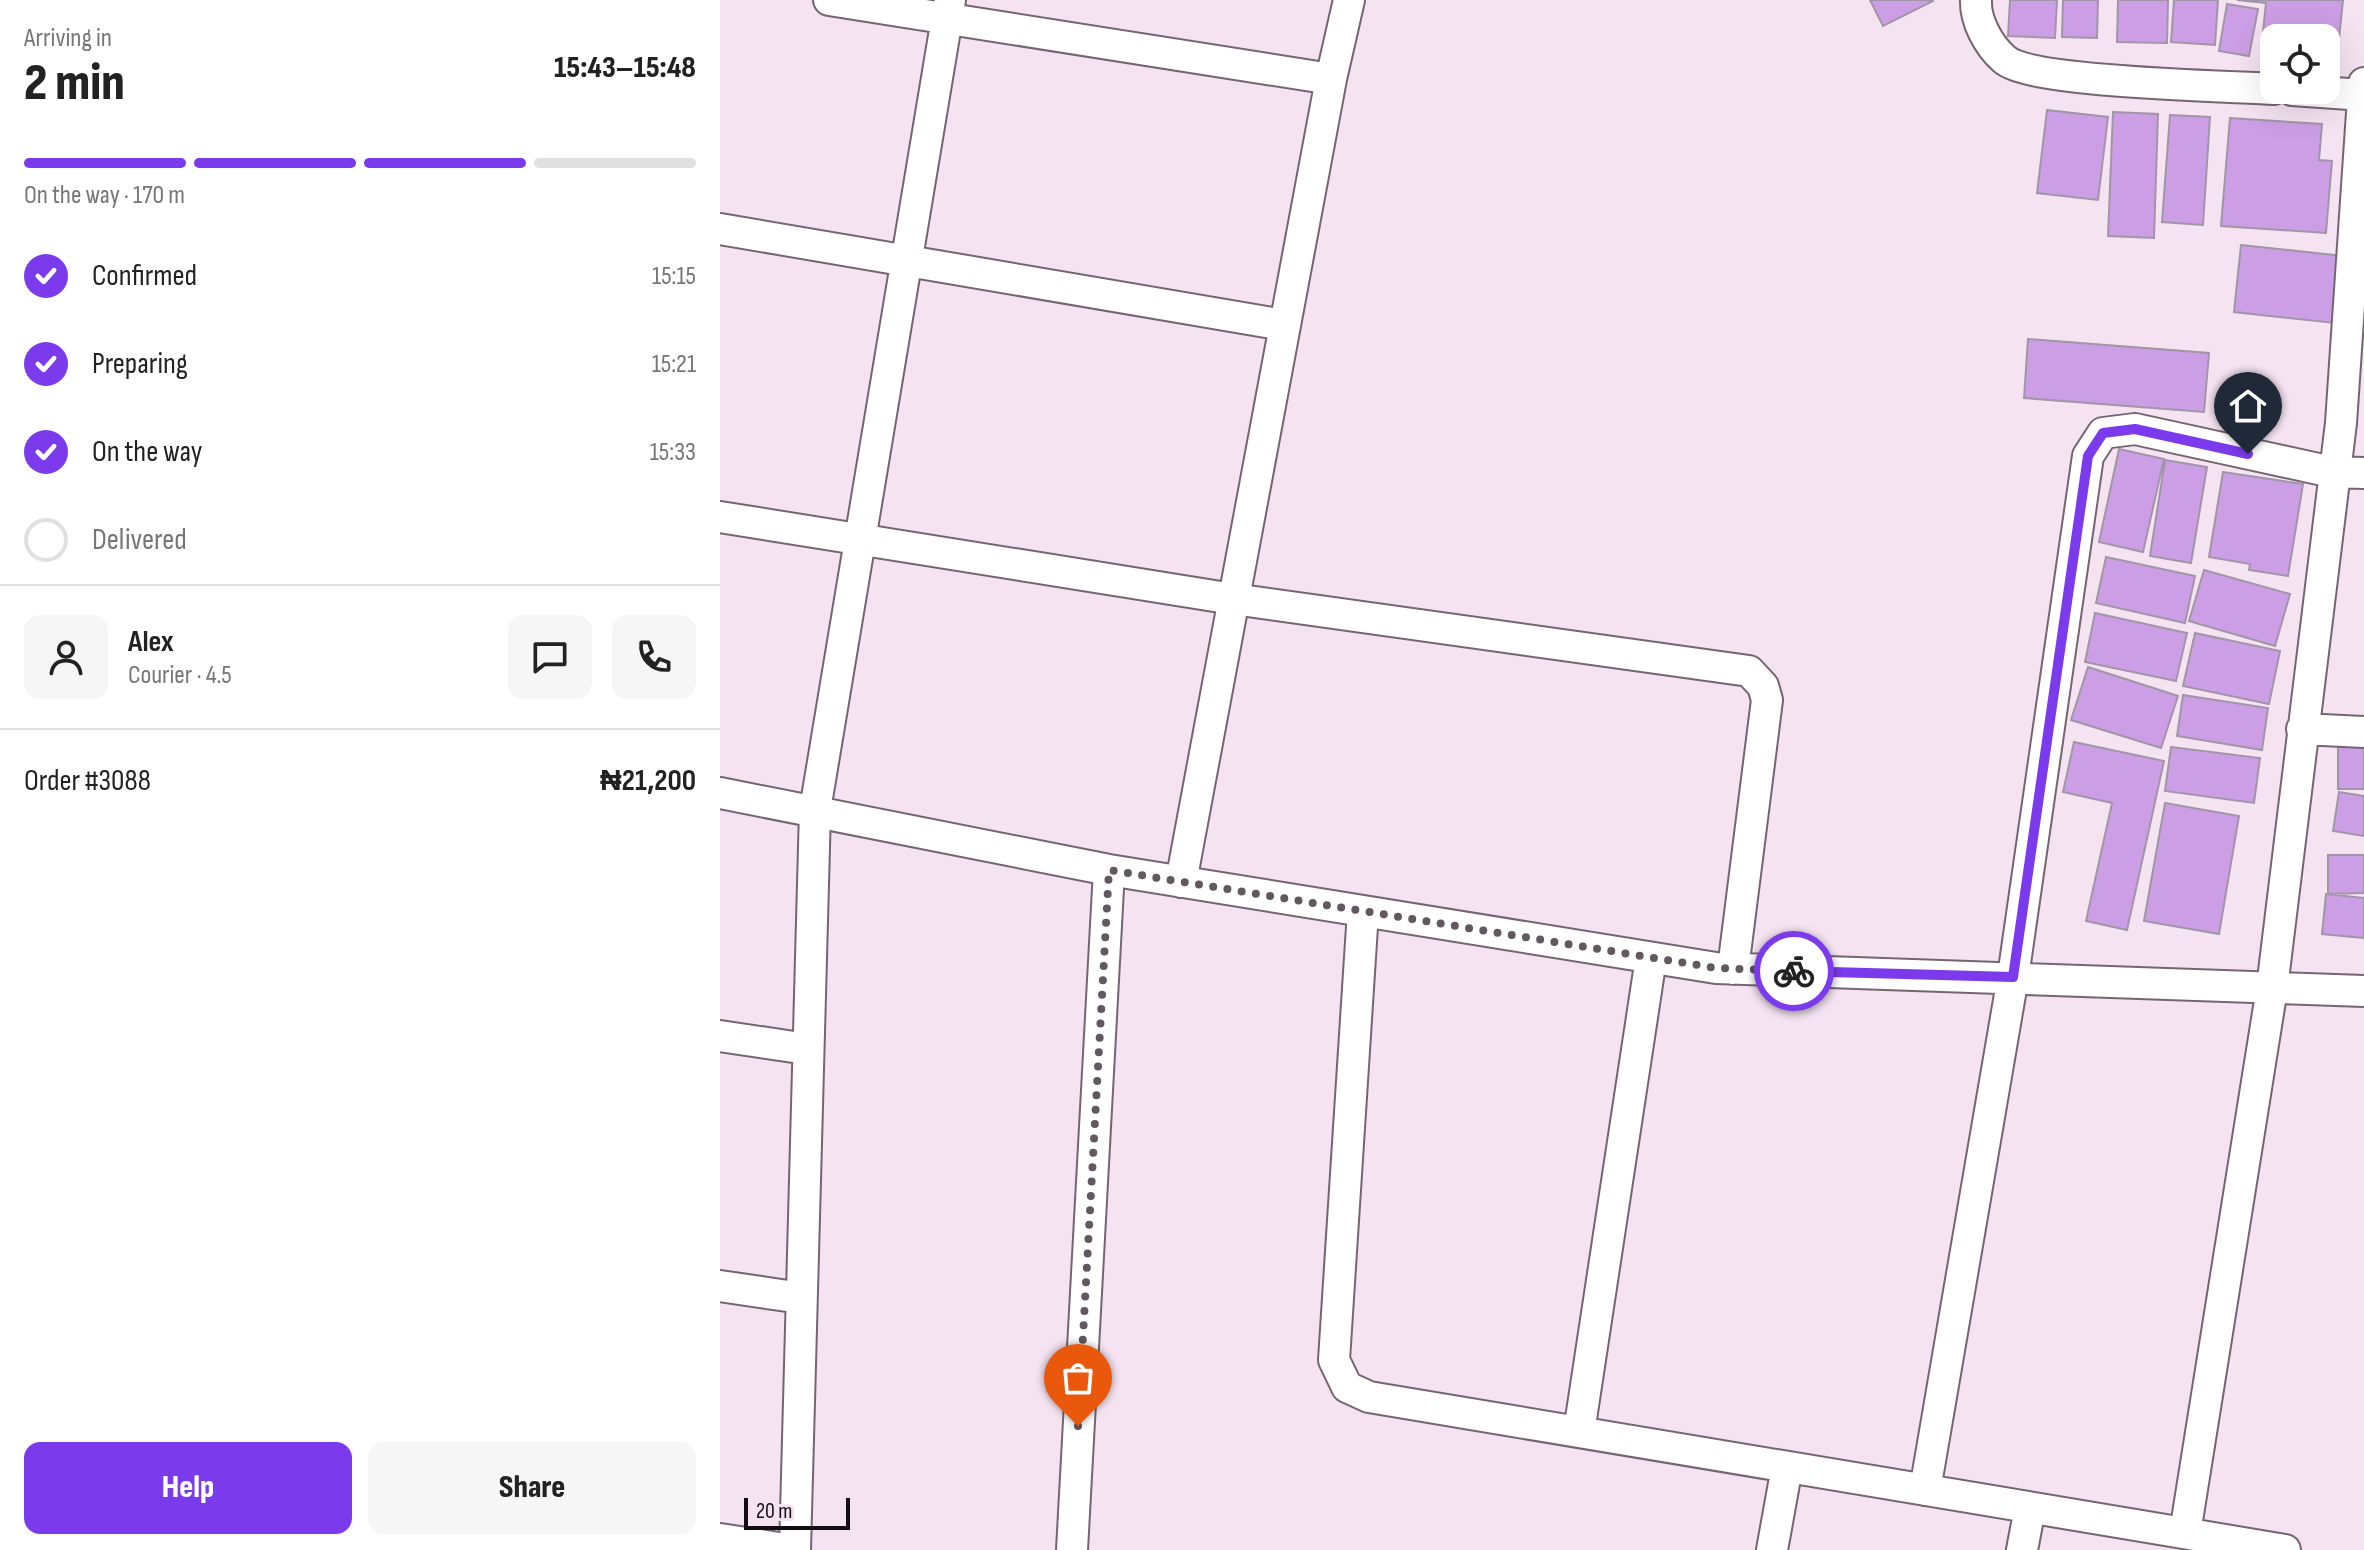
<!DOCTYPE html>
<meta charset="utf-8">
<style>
:root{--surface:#fff;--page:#f6f6f6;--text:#222;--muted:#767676;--line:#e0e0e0;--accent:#7c3aed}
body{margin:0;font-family:"Sofia Sans Condensed",sans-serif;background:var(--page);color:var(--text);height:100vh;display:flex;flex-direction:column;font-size:30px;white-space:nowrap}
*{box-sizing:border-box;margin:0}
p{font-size:26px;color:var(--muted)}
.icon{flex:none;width:44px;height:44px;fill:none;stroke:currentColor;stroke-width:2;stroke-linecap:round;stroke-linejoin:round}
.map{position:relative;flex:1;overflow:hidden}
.side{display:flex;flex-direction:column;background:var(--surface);width:720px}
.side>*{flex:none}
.tools{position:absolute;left:1540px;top:24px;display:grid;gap:16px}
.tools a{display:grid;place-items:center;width:80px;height:80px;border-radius:16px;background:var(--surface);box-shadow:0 8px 32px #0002;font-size:40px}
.scale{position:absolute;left:24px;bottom:20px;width:106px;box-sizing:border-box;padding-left:8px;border:4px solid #130d12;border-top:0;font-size:22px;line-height:28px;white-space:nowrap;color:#130d12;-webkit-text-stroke:6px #f5e3f1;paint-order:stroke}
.pin{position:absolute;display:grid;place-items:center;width:68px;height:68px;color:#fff;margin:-82px -34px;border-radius:50% 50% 50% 0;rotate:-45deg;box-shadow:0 0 8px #0007}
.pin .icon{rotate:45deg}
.courier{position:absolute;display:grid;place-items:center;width:80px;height:80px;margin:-40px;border:6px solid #7c3aed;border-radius:50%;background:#fff;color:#222;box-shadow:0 2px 10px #0007}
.overview em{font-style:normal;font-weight:800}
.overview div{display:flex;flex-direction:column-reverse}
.overview{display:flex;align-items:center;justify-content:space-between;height:136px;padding:0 24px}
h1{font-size:52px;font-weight:800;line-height:60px}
.bar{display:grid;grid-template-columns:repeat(4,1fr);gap:12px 8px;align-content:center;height:96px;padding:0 24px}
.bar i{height:10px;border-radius:6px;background:var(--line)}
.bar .selected{background:var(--accent)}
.bar p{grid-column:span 4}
.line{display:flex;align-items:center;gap:20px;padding:0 24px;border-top:2px solid var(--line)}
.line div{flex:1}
.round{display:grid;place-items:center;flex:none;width:84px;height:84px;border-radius:16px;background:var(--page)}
ol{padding:0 24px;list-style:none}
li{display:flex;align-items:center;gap:24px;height:88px}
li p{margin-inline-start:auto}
li .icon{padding:8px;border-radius:50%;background:var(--accent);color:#fff;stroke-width:4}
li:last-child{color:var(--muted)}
li i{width:44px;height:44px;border:4px solid var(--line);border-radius:50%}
.button{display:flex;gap:16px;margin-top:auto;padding:16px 24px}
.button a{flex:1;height:92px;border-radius:16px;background:var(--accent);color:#fff;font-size:32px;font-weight:800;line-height:92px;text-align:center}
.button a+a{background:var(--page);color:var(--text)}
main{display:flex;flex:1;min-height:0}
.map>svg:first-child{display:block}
.building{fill:#cc9ee5;stroke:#a196a7;stroke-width:2}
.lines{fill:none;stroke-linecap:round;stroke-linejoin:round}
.minor-casing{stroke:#756571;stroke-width:34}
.minor{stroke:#fff;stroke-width:30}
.done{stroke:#625860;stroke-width:8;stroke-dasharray:0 14.4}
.route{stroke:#7c3aed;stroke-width:10}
</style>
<main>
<section class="side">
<div class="overview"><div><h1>2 min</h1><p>Arriving in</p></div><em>15:43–15:48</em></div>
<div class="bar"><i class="selected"></i><i class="selected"></i><i class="selected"></i><i></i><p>On the way · 170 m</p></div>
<ol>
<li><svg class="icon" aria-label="check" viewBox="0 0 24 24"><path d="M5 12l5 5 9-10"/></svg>Confirmed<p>15:15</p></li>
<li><svg class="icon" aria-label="check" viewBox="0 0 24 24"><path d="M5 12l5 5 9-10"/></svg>Preparing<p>15:21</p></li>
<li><svg class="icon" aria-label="check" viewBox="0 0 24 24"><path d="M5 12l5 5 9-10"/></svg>On the way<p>15:33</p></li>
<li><i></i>Delivered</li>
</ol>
<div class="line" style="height:144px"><a class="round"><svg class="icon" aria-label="person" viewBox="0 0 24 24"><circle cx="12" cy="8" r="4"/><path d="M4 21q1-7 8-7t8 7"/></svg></a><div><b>Alex</b><p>Courier · 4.5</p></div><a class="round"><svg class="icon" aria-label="chat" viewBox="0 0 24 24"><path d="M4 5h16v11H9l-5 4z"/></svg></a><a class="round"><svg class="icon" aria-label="phone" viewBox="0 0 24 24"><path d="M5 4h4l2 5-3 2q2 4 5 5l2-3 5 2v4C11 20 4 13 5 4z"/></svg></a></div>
<div class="line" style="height:104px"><div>Order #3088</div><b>₦21,200</b></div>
<div class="button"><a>Help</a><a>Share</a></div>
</section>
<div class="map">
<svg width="1644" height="1550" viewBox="0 0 1644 1550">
<rect width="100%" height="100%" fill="#f5e3f1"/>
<path class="building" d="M 1150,0 L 1212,0 L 1213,1 L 1163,26 Z
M 1290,0 L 1337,0 L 1335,38 L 1288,36 Z
M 1343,0 L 1378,0 L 1377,38 L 1342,37 Z
M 1398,0 L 1448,0 L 1447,43 L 1397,42 Z
M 1454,0 L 1498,0 L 1495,45 L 1451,42 Z
M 1517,0 L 1623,0 L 1617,58 L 1606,56 L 1606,38 L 1554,38 L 1554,51 L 1541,50 L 1546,3 Z
M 1507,4 L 1538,9 L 1529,56 L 1499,51 Z
M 1327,110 L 1388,117 L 1378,200 L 1317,193 Z
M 1393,112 L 1438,114 L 1434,238 L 1388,236 Z
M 1450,115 L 1490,117 L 1483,225 L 1442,222 Z
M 1510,118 L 1602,124 L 1599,160 L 1612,161 L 1606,233 L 1501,226 Z
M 1521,245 L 1623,256 L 1615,323 L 1514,312 Z
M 1308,339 L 1489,353 L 1484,412 L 1304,398 Z
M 1399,449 L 1444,459 L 1423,552 L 1379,542 Z
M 1445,460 L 1487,467 L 1471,563 L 1430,556 Z
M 1503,472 L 1583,484 L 1568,576 L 1529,570 L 1530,564 L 1489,557 Z
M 1386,557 L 1475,576 L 1465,623 L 1376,603 Z
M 1484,570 L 1570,594 L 1555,646 L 1469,621 Z
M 1375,613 L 1467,633 L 1456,681 L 1365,662 Z
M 1475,633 L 1560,651 L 1549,704 L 1463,686 Z
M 1368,667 L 1458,696 L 1441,748 L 1351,720 Z
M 1463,695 L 1548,708 L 1542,750 L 1457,736 Z
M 1354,742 L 1444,761 L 1407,930 L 1366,921 L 1392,803 L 1343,792 Z
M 1644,746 L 1644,789 L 1618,789 L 1618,747 Z
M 1451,747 L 1540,758 L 1534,803 L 1445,791 Z
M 1619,792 L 1644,796 L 1644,836 L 1613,831 Z
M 1445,803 L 1519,816 L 1499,934 L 1424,921 Z
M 1608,855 L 1644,855 L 1644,893 L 1608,894 Z
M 1606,894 L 1644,898 L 1644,938 L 1602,934 Z"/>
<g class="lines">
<g class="minor-casing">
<path id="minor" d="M 109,0 L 611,79
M 1256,0 C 1255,20 1268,45 1284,59 C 1310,83 1508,86 1554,89
M 1572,90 L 1644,95
M 0,229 L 564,325
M 0,517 L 513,599 L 1029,671 L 1043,686 L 1047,700 L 1013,969
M 1582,729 L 1644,732
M 0,793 L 389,870 L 996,968 L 1644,991
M 461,882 L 611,79 L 629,0
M 643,911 L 614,1360 L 627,1387 L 649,1397 L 1565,1550
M 0,1036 L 87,1049
M 0,1286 L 81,1298
M 859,1432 L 931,958
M 1205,1490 L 1293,977 L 1368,456 L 1383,433 L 1415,429 L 1612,472 L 1644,473
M 1465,1533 L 1552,988 L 1621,423 L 1644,83
M 0,1539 L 72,1550
M 75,1550 L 95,810 L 230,0
M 352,1550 L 389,870
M 1052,1550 L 1067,1467
M 1302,1550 L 1310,1508"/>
</g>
<use href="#minor" class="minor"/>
</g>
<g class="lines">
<path class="done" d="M 358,1426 L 389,870 L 996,968 L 1074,971"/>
<path class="route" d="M 1074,971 L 1293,977 L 1368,456 L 1383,433 L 1415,429 L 1528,454"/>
</g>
</svg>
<div class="tools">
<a><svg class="icon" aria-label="locate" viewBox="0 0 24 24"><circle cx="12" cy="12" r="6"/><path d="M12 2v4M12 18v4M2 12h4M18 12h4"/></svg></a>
</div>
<div class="scale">20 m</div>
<div class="pin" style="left:358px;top:1426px;background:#ea580c"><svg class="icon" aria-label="bag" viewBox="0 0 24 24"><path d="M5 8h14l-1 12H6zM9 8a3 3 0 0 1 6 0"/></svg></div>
<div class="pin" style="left:1528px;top:454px;background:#1f2937"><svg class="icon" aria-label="home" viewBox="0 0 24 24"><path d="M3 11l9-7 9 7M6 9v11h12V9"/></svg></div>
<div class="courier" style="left:1074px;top:971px"><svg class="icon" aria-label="bike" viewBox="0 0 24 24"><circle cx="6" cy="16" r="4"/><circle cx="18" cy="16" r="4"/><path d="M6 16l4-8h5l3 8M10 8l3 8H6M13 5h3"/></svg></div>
</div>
</main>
